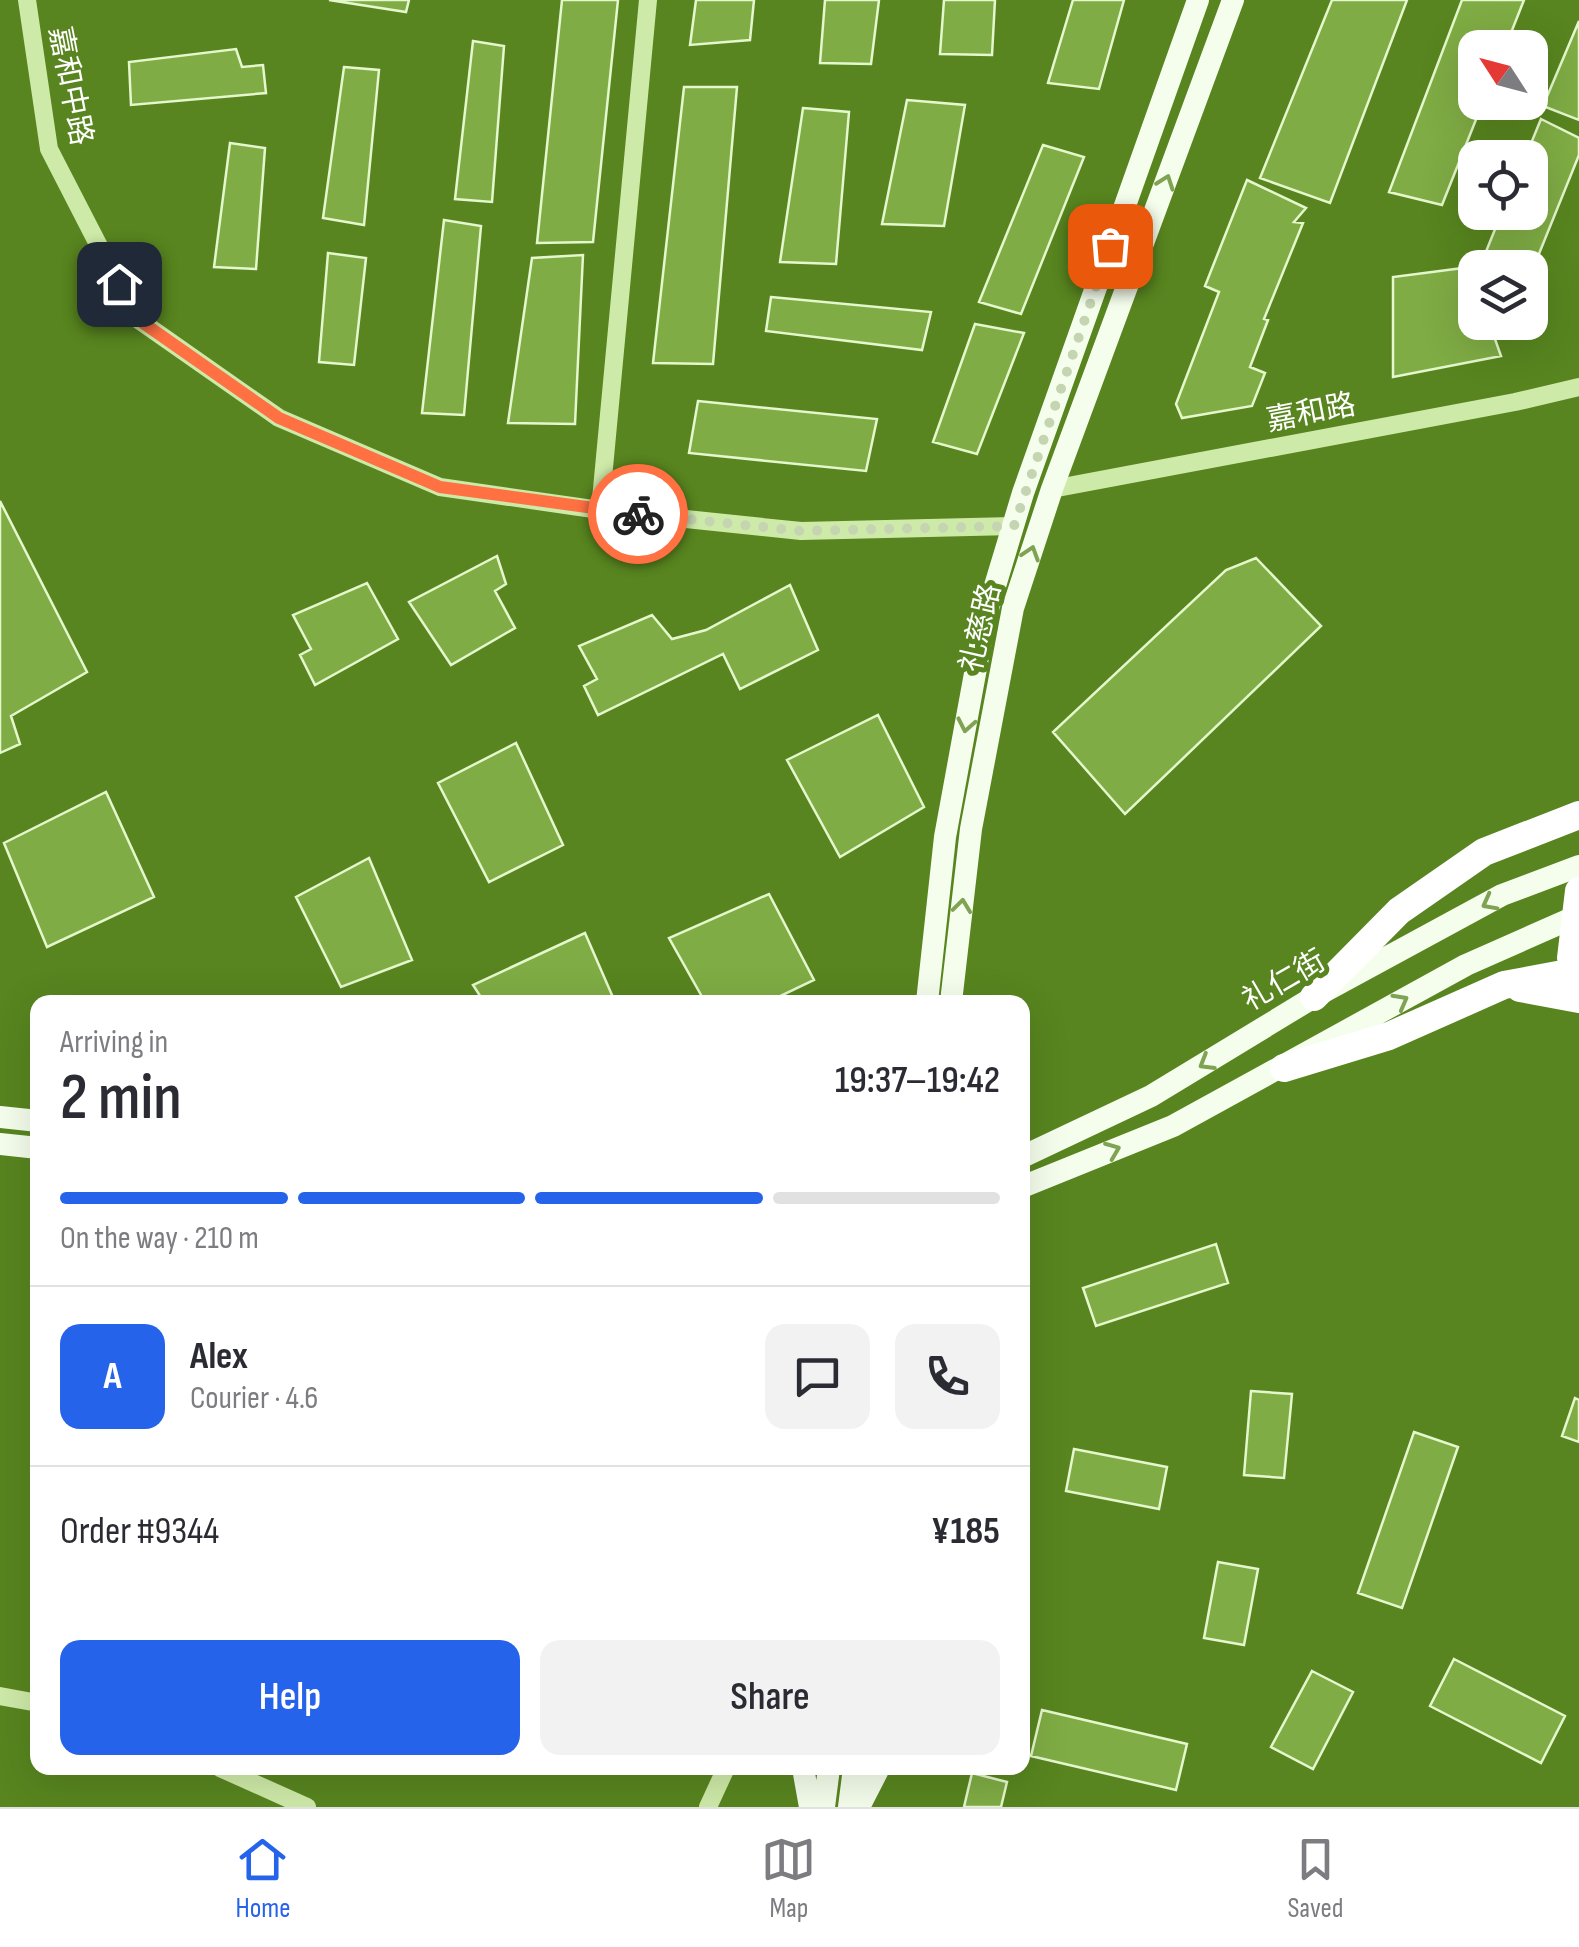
<!DOCTYPE html>
<meta charset="utf-8">
<style>
:root{--surface:#fff;--page:#f2f2f3;--text:#2b2b33;--muted:#7c7c81;--line:#e1e1e2;--accent:#2563eb}
body{margin:0;font-family:"Sofia Sans Condensed","Noto Sans SC",sans-serif;background:var(--page);color:var(--text);height:100vh;display:flex;flex-direction:column;font-size:38px;white-space:nowrap}
*{box-sizing:border-box;margin:0}
p{font-size:32px;color:var(--muted)}
.icon{flex:none;width:55px;height:55px;fill:none;stroke:currentColor;stroke-width:2;stroke-linecap:round;stroke-linejoin:round}
.map{position:relative;flex:1;overflow:hidden}
.drawer{position:absolute;left:30px;top:995px;width:1000px;height:780px;display:flex;flex-direction:column;background:var(--surface);border-radius:20px;box-shadow:0 10px 40px #0002}
.drawer>*{flex:none}
.needle{width:65px;rotate:306deg}
.buttons{position:absolute;left:1458px;top:30px;display:grid;gap:20px}
.buttons a{display:grid;place-items:center;width:90px;height:90px;border-radius:20px;background:var(--surface);box-shadow:0 10px 40px #0002;font-size:50px}
.pin{position:absolute;display:grid;place-items:center;width:85px;height:85px;color:#fff;margin:-42px;border-radius:20px;box-shadow:0 5px 15px #0006}
.courier{position:absolute;display:grid;place-items:center;width:100px;height:100px;margin:-50px;border:8px solid #ff7043;border-radius:50%;background:#fff;color:#222;box-shadow:0 2px 12px #0007}
.head em{font-style:normal;font-weight:600}
.head div{display:flex;flex-direction:column-reverse}
.head{display:flex;align-items:center;justify-content:space-between;height:170px;padding:0 30px}
h1{font-size:65px;font-weight:600;line-height:75px}
.bar{display:grid;grid-template-columns:repeat(4,1fr);gap:15px 10px;align-content:center;height:120px;padding:0 30px}
.bar i{height:12px;border-radius:8px;background:var(--line)}
.bar .current{background:var(--accent)}
.bar p{grid-column:span 4}
.line{display:flex;align-items:center;gap:25px;padding:0 30px;border-top:2px solid var(--line)}
.line div{flex:1}
.round{display:grid;place-items:center;flex:none;width:105px;height:105px;border-radius:20px;background:var(--page)}
.cta{display:flex;gap:20px;margin-top:auto;padding:20px 30px}
.cta a{flex:1;height:115px;border-radius:20px;background:var(--accent);color:#fff;font-size:40px;font-weight:600;line-height:115px;text-align:center}
.cta a+a{background:var(--page);color:var(--text)}
.tab-bar{display:flex;justify-content:space-around;align-items:center;height:140px;border-top:2px solid var(--line);background:var(--surface);font-size:28px;color:var(--muted)}
.tab-bar a{display:grid;justify-items:center;gap:5px}
.tab-bar .current{color:var(--accent)}
.map>svg:first-child{display:block}
.building{fill:#7fac44;stroke:#e5f7cc;stroke-width:2.5}
.lines{fill:none;stroke-linecap:round;stroke-linejoin:round}
.minor{stroke:#ceeaa8;stroke-width:18}
.major{stroke:#f5feec;stroke-width:22}
.highway{stroke:#fff;stroke-width:28}
.oneway{stroke:#7fa352}
.done{stroke:#c5d4b1;stroke-width:10;stroke-dasharray:0 18}
.route{stroke:#ff7043;stroke-width:12}
.labels{text-anchor:middle;dominant-baseline:central;stroke-width:10;stroke-linejoin:round;paint-order:stroke}
.street-label{font-size:30px;fill:#fff;stroke:#58851f}
</style>
<div class="map">
<svg width="1579" height="1807" viewBox="0 0 1579 1807">
<rect width="100%" height="100%" fill="#58851f"/>
<path class="building" d="M 329,0 L 409,0 L 406,12 Z
M 562,0 L 618,0 L 593,242 L 537,243 Z
M 696,0 L 754,0 L 750,40 L 690,45 Z
M 825,0 L 879,0 L 871,64 L 820,63 Z
M 944,0 L 995,0 L 992,55 L 940,54 Z
M 1073,0 L 1124,0 L 1099,89 L 1048,83 Z
M 1332,0 L 1407,0 L 1330,203 L 1260,178 Z
M 1462,0 L 1524,0 L 1505,48 L 1475,48 L 1475,102 L 1483,102 L 1442,205 L 1389,192 Z
M 1579,21 L 1579,120 L 1543,106 Z
M 473,41 L 504,46 L 492,202 L 455,199 Z
M 236,49 L 242,67 L 263,65 L 266,93 L 131,105 L 129,62 Z
M 344,67 L 379,70 L 364,225 L 323,218 Z
M 684,87 L 737,87 L 713,364 L 653,363 Z
M 907,100 L 965,105 L 944,226 L 882,224 Z
M 803,108 L 849,112 L 836,264 L 780,262 Z
M 1541,119 L 1579,138 L 1579,155 L 1530,276 L 1530,268 L 1489,268 L 1481,264 L 1502,212 L 1530,212 L 1530,158 L 1525,158 Z
M 230,143 L 265,148 L 256,269 L 214,267 Z
M 1043,145 L 1084,157 L 1021,314 L 979,302 Z
M 1247,180 L 1306,208 L 1294,222 L 1303,223 L 1264,319 L 1268,320 L 1250,367 L 1265,373 L 1252,406 L 1182,418 L 1176,404 L 1219,292 L 1205,286 Z
M 444,220 L 481,226 L 464,415 L 422,413 Z
M 328,253 L 366,258 L 354,365 L 319,362 Z
M 583,255 L 575,424 L 508,423 L 532,258 Z
M 1471,267 L 1475,281 L 1475,322 L 1489,322 L 1501,356 L 1393,377 L 1393,277 Z
M 771,297 L 931,312 L 922,350 L 766,331 Z
M 975,324 L 1024,333 L 977,454 L 933,442 Z
M 698,401 L 877,419 L 866,471 L 689,453 Z
M 0,501 L 87,672 L 11,716 L 20,744 L 0,753 Z
M 497,556 L 506,584 L 495,591 L 515,628 L 451,665 L 409,602 Z
M 1256,558 L 1321,626 L 1125,814 L 1053,732 L 1226,570 Z
M 367,583 L 398,639 L 315,685 L 300,655 L 311,649 L 293,615 Z
M 790,585 L 818,650 L 740,689 L 723,654 L 598,715 L 584,686 L 597,679 L 579,646 L 652,615 L 672,639 L 706,630 Z
M 878,715 L 924,807 L 840,857 L 787,760 Z
M 516,743 L 563,845 L 489,882 L 438,783 Z
M 106,792 L 154,897 L 47,947 L 4,843 Z
M 369,858 L 412,960 L 341,987 L 296,897 Z
M 769,894 L 814,980 L 768,1002 L 705,1002 L 669,938 Z
M 585,933 L 615,1002 L 484,1002 L 473,985 Z
M 1216,1244 L 1228,1283 L 1096,1326 L 1083,1288 Z
M 1251,1391 L 1292,1394 L 1284,1478 L 1244,1475 Z
M 1575,1398 L 1579,1400 L 1579,1442 L 1562,1436 Z
M 1414,1432 L 1458,1447 L 1402,1608 L 1358,1593 Z
M 1074,1449 L 1167,1467 L 1159,1509 L 1066,1491 Z
M 1218,1562 L 1258,1569 L 1244,1645 L 1204,1638 Z
M 1454,1659 L 1565,1716 L 1541,1763 L 1430,1706 Z
M 1312,1671 L 1353,1692 L 1313,1769 L 1271,1747 Z
M 1042,1710 L 1187,1744 L 1176,1790 L 1031,1756 Z
M 972,1773 L 1007,1782 L 1001,1807 L 964,1807 Z"/>
<g class="lines">
<path class="minor" d="M 27,0 L 49,149 L 136,318 L 279,418 L 440,487 L 600,510 L 801,531 L 1013,526
M 1052,489 L 1515,402 L 1579,387
M 600,510 L 648,0
M 0,1696 L 38,1703
M 220,1768 L 307,1807
M 708,1807 L 726,1768"/>
<path class="major" d="M 927,1002 L 945,837 L 985,619 L 1023,493 L 1198,0
M 951,1002 L 971,829 L 1013,608 L 1052,489 L 1233,0
M 0,1117 L 38,1121
M 0,1144 L 38,1148
M 1022,1157 L 1151,1096 L 1314,997 L 1502,895 L 1579,866
M 1022,1187 L 1173,1126 L 1466,965 L 1579,915
M 803,1768 L 810,1807
M 824,1807 L 829,1768
M 849,1807 L 854,1768
M 859,1807 L 879,1768"/>
<path class="highway" d="M 1579,891 L 1571,958 L 1579,975
M 1520,988 L 1579,999
M 1314,997 L 1399,911 L 1484,852 L 1579,815
M 1284,1068 L 1389,1036 L 1504,985 L 1579,971"/>
</g>
<defs><path id="oneway-chevron" d="M-2-3.5L2.5 0L-2 3.5" fill="none" stroke-width="1.6" stroke-linecap="round" stroke-linejoin="round" transform="scale(2.5)"/></defs>
<g class="oneway">
<use href="#oneway-chevron" transform="translate(1166 182) rotate(-70)"/>
<use href="#oneway-chevron" transform="translate(1031 553) rotate(-72)"/>
<use href="#oneway-chevron" transform="translate(966 725) rotate(101)"/>
<use href="#oneway-chevron" transform="translate(1489 903) rotate(152)"/>
<use href="#oneway-chevron" transform="translate(962 906) rotate(-83)"/>
<use href="#oneway-chevron" transform="translate(1401 1001) rotate(-29)"/>
<use href="#oneway-chevron" transform="translate(1206 1063) rotate(149)"/>
<use href="#oneway-chevron" transform="translate(1113 1150) rotate(-22)"/>
</g>
<g class="lines">
<path class="done" d="M 638,514 L 801,531 L 1014,526 L 1110,246"/>
<path class="route" d="M 119,284 L 136,318 L 279,418 L 440,487 L 638,514"/>
</g>
<g class="labels">
<g class="street-label">
<text transform="translate(70 86) rotate(79)">嘉和中路</text>
<text transform="translate(1311 413) rotate(-11)">嘉和路</text>
<text transform="translate(981 628) rotate(-77)">礼慈路</text>
<text transform="translate(1284 981) rotate(-30)">礼仁街</text>
</g>
</g>
</svg>
<div class="buttons">
<a><svg class="needle" viewBox="-14 -14 28 28"><path d="M0-13l5 13h-10z" fill="#e53935"/><path d="M0 13l5-13h-10z" fill="#7c7c81"/></svg></a>
<a><svg class="icon" aria-label="locate" viewBox="0 0 24 24"><circle cx="12" cy="12" r="6"/><path d="M12 2v4M12 18v4M2 12h4M18 12h4"/></svg></a>
<a><svg class="icon" aria-label="layers" viewBox="0 0 24 24"><path d="M12 4l9 5-9 5-9-5zM3 14l9 5 9-5"/></svg></a>
</div>
<div class="pin" style="left:1110px;top:246px;background:#ea580c"><svg class="icon" aria-label="bag" viewBox="0 0 24 24"><path d="M5 8h14l-1 12H6zM9 8a3 3 0 0 1 6 0"/></svg></div>
<div class="pin" style="left:119px;top:284px;background:#1f2937"><svg class="icon" aria-label="home" viewBox="0 0 24 24"><path d="M3 11l9-7 9 7M6 9v11h12V9"/></svg></div>
<div class="courier" style="left:638px;top:514px"><svg class="icon" aria-label="bike" viewBox="0 0 24 24"><circle cx="6" cy="16" r="4"/><circle cx="18" cy="16" r="4"/><path d="M6 16l4-8h5l3 8M10 8l3 8H6M13 5h3"/></svg></div>
<section class="drawer">
<div class="head"><div><h1>2 min</h1><p>Arriving in</p></div><em>19:37–19:42</em></div>
<div class="bar"><i class="current"></i><i class="current"></i><i class="current"></i><i></i><p>On the way · 210 m</p></div>
<div class="line" style="height:180px"><b class="round" style="background:var(--accent);color:#fff">A</b><div><b>Alex</b><p>Courier · 4.6</p></div><a class="round"><svg class="icon" aria-label="chat" viewBox="0 0 24 24"><path d="M4 5h16v11H9l-5 4z"/></svg></a><a class="round"><svg class="icon" aria-label="phone" viewBox="0 0 24 24"><path d="M5 4h4l2 5-3 2q2 4 5 5l2-3 5 2v4C11 20 4 13 5 4z"/></svg></a></div>
<div class="line" style="height:130px"><div>Order #9344</div><b>¥185</b></div>
<div class="cta"><a>Help</a><a>Share</a></div>
</section>
</div>
<nav class="tab-bar">
<a class="current"><svg class="icon" aria-label="home" viewBox="0 0 24 24"><path d="M3 11l9-7 9 7M6 9v11h12V9"/></svg>Home</a>
<a><svg class="icon" aria-label="map" viewBox="0 0 24 24"><path d="M3 6l6-2 6 2 6-2v14l-6 2-6-2-6 2zM9 4v14M15 6v14"/></svg>Map</a>
<a><svg class="icon" aria-label="saved" viewBox="0 0 24 24"><path d="M7 4h10v16l-5-4-5 4z"/></svg>Saved</a>
</nav>
